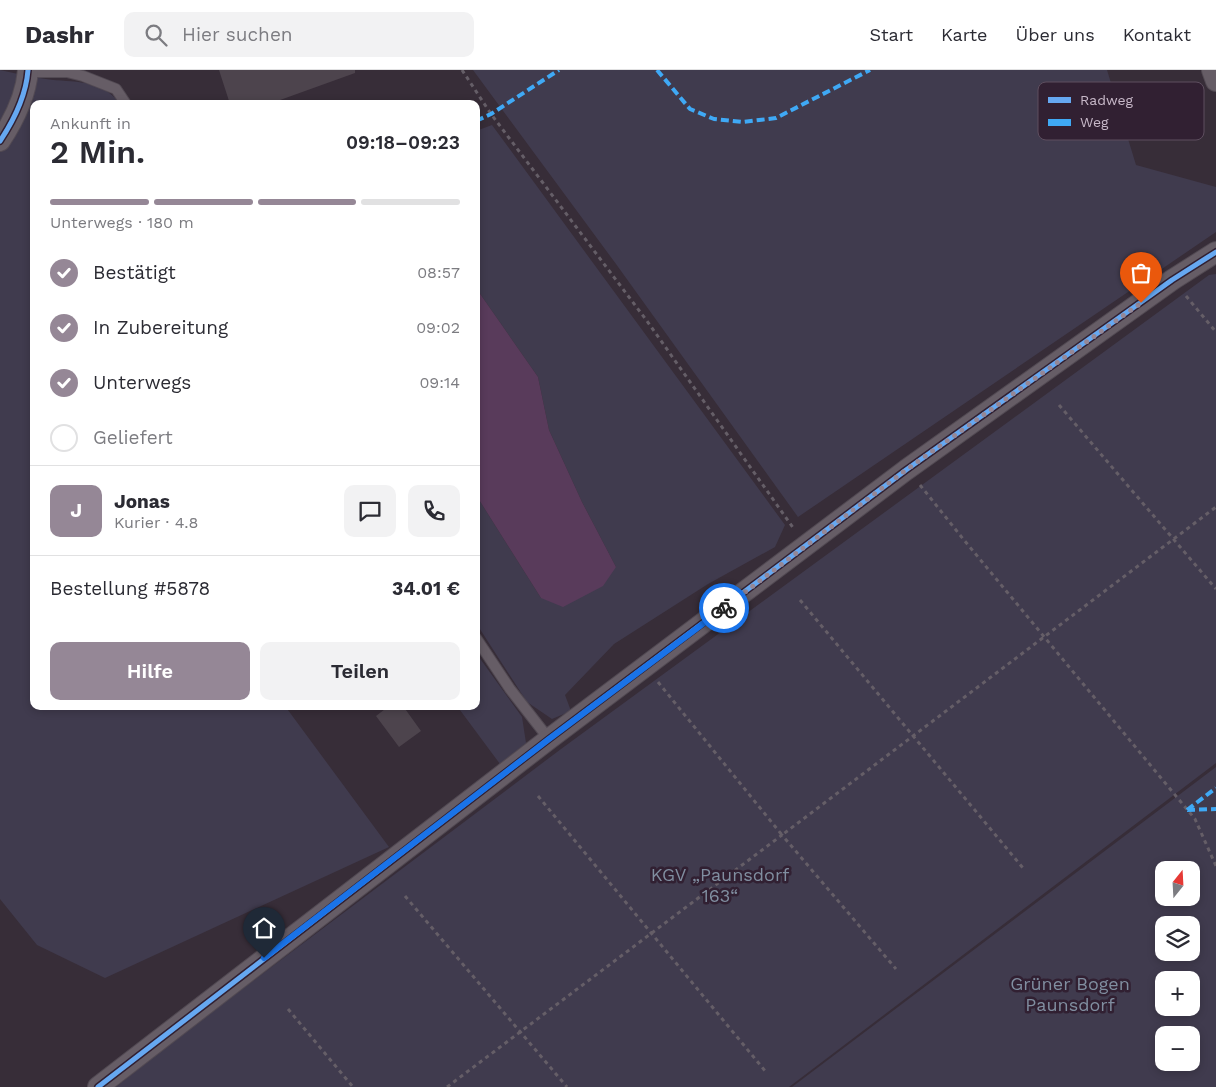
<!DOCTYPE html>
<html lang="de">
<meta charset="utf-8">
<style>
:root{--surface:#fff;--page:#f2f2f3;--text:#2b2b33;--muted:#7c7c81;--line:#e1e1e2;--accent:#958796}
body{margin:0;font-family:"Work Sans",sans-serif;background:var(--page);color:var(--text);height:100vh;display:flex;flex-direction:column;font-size:19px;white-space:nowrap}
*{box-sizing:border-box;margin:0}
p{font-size:16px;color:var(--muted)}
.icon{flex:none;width:28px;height:28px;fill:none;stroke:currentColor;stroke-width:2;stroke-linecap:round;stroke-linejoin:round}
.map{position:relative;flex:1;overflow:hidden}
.side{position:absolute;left:30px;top:30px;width:450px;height:610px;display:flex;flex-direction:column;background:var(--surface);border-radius:10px;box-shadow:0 2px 8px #0003}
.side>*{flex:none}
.needle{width:32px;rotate:18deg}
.fabs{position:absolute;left:1155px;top:791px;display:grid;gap:10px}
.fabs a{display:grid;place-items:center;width:45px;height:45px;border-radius:10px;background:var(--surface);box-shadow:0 2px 8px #0003;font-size:25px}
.pin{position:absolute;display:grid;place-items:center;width:42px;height:42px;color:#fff;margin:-51px -21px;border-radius:50% 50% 50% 0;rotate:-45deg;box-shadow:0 0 5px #0007}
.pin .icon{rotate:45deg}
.courier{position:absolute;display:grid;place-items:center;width:50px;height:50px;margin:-25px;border:4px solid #1a73e8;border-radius:50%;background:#fff;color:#222;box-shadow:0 1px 6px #0007}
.overview em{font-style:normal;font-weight:600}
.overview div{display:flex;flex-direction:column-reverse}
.overview{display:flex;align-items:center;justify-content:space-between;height:85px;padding:0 20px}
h1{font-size:32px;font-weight:600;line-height:38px}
.bar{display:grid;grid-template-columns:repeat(4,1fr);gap:8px 5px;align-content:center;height:60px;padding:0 20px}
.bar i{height:6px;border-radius:4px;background:var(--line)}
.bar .selected{background:var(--accent)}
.bar p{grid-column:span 4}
.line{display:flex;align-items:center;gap:12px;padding:0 20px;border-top:1px solid var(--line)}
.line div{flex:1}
.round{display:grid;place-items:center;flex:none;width:52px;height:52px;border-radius:10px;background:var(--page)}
ol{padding:0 20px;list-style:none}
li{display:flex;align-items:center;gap:15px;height:55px}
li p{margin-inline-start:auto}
li .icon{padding:5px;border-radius:50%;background:var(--accent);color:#fff;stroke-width:4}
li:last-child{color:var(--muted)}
li i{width:28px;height:28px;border:2px solid var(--line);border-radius:50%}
.primary-button{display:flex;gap:10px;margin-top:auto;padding:10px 20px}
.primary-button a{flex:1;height:58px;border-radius:10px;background:var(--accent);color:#fff;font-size:20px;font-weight:600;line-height:58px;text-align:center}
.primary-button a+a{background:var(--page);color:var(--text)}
header{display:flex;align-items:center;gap:30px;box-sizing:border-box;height:70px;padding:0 25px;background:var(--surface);border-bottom:1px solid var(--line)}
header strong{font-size:24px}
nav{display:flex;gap:28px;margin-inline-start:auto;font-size:18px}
.search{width:350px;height:45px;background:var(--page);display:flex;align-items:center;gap:12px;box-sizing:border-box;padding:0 18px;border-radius:10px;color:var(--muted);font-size:19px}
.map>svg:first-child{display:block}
.green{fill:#403b4e;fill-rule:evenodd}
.water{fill:#593b5b}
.building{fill:#4d444d}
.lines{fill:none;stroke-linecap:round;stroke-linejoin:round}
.service-casing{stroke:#524a53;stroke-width:12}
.minor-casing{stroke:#524a53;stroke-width:22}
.path{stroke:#655e67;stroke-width:3;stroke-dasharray:4 4;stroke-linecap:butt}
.service{stroke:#665d66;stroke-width:10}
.minor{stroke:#665d66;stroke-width:20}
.quiet{stroke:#3fa9f5;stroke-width:4;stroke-dasharray:8 4;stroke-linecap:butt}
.cycleway-casing{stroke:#312032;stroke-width:8}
.cycleway{stroke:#66a8f1;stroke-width:5}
.done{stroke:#958796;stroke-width:5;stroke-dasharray:0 9}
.route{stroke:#1a73e8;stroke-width:6}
.labels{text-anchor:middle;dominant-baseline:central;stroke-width:5;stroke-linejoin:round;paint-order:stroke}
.park-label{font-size:18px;fill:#808ea0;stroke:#312032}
.key{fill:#312032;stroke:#5e4e5f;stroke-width:1}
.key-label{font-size:14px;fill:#c7b8c8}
</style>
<header>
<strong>Dashr</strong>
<div class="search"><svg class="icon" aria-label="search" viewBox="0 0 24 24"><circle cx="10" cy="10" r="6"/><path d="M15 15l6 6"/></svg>Hier suchen</div>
<nav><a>Start</a><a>Karte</a><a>Über uns</a><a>Kontakt</a></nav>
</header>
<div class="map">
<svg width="1216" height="1017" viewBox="0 0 1216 1017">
<rect width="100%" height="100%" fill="#372d38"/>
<path class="green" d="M 0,0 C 15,3 30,7 46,9 C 73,13 102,8 120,34 L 34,34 L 34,636 L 285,636 L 389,777 L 105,908 L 37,875 L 0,829 Z
M 473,0 L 1107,0 L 1136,95 L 1216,117 L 1216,162 L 798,447 L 616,194 Z
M 492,55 L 785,455 L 775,477 L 708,514 L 614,574 L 565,625 L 571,641 L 552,649 L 527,632 L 476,553 L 476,425 L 541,528 L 616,497 L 582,432 L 549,360 L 538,307 L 476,218 L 476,61 Z
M 1216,204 L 1216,693 L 789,1017 L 116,1017 L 180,966 L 561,679 L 1209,205 Z
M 476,583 L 522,647 L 526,673 L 500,694 L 457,636 L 476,636 Z
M 1216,697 L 1216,1017 L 792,1017 ZM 1164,800 L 1191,800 L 1191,828 L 1164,828 ZM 1164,855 L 1191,855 L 1191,882 L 1164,882 ZM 1164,910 L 1191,910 L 1191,938 L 1164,938 ZM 1164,965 L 1191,965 L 1191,992 L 1164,992 Z"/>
<path class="water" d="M 476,218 L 538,307 L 549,360 L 582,432 L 616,497 L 603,516 L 563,537 L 541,528 L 476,425 Z"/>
<path class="building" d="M 219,0 L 355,0 L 355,3 L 269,34 L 230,34 Z
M 389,636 L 403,636 L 421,661 L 399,677 L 376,646 Z"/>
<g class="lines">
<g class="service-casing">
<path id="service" d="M 28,2 L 67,2 L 83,6 L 116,19 L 126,34
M 476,568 L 510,619 L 549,669"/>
</g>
<g class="minor-casing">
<path id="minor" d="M 1212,0 L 1216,11
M 0,71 C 14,50 26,26 28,0
M 98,1017 L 549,669 L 906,400 L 1172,210 L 1216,182"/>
</g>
<path class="path" d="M 462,0 L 491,44 L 647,251 L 794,459
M 1186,226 L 1216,262
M 1059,335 L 1216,519
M 920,415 L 964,470 L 1195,749 L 1216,796
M 800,530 L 1023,798
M 658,612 L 782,765 L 1216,437
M 538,726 L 766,1002
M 405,826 L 567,1017
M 288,939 L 353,1017
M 447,1017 L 782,765 L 896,899"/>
<use href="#service" class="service"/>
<use href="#minor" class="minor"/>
<path class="quiet" d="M 657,0 L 690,39 L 714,49 L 743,52 L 776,48 L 870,0
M 476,51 L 491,44 L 559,0
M 1187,740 L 1216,718
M 1187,740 L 1216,739"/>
<g class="cycleway-casing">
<path id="cycleway" d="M 0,71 C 14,50 26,26 28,0
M 98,1017 L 549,669 L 906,400 L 1172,210 L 1216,182"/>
</g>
<use href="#cycleway" class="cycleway"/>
</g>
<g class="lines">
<path class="done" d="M 724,538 L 906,400 L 1141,233"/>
<path class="route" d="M 264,888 L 549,669 L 724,538"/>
</g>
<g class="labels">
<g class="park-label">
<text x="720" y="804">KGV „Paunsdorf<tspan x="720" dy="21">163“</tspan></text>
<text x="1070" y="913">Grüner Bogen<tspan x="1070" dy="21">Paunsdorf</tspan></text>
</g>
</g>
<rect x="1038" y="12" width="166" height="58" rx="8" class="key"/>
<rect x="1048" y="27" width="23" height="6" fill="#66a8f1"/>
<rect x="1048" y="49" width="23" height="7" fill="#3fa9f5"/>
<g class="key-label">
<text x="1080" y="35">Radweg</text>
<text x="1080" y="57">Weg</text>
</g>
</svg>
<div class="fabs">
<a><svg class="needle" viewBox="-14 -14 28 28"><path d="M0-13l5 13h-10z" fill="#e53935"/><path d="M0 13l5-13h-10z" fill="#7c7c81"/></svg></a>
<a><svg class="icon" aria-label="layers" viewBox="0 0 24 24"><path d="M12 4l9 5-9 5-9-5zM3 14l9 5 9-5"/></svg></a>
<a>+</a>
<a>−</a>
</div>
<div class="pin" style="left:1141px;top:233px;background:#ea580c"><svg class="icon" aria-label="bag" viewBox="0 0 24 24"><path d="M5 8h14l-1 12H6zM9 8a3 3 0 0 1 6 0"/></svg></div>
<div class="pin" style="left:264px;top:888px;background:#1f2937"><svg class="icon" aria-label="home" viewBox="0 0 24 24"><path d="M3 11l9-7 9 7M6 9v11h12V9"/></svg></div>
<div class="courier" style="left:724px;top:538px"><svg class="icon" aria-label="bike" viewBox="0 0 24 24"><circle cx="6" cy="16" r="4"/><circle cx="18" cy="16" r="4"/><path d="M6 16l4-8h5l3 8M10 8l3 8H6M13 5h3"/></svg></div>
<section class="side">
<div class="overview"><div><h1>2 Min.</h1><p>Ankunft in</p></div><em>09:18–09:23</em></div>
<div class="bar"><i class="selected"></i><i class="selected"></i><i class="selected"></i><i></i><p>Unterwegs · 180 m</p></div>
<ol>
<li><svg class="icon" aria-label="check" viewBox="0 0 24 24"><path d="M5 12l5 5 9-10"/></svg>Bestätigt<p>08:57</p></li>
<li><svg class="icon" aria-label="check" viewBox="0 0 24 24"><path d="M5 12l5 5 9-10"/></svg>In Zubereitung<p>09:02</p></li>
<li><svg class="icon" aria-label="check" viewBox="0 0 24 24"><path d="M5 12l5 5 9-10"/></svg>Unterwegs<p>09:14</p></li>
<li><i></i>Geliefert</li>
</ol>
<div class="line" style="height:90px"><b class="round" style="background:var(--accent);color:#fff">J</b><div><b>Jonas</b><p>Kurier · 4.8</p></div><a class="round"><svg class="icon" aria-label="chat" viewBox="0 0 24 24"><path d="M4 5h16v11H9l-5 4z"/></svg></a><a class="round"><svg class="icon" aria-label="phone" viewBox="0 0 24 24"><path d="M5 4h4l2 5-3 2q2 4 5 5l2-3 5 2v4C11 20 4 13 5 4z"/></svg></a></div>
<div class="line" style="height:65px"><div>Bestellung #5878</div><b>34.01 €</b></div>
<div class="primary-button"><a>Hilfe</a><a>Teilen</a></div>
</section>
</div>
